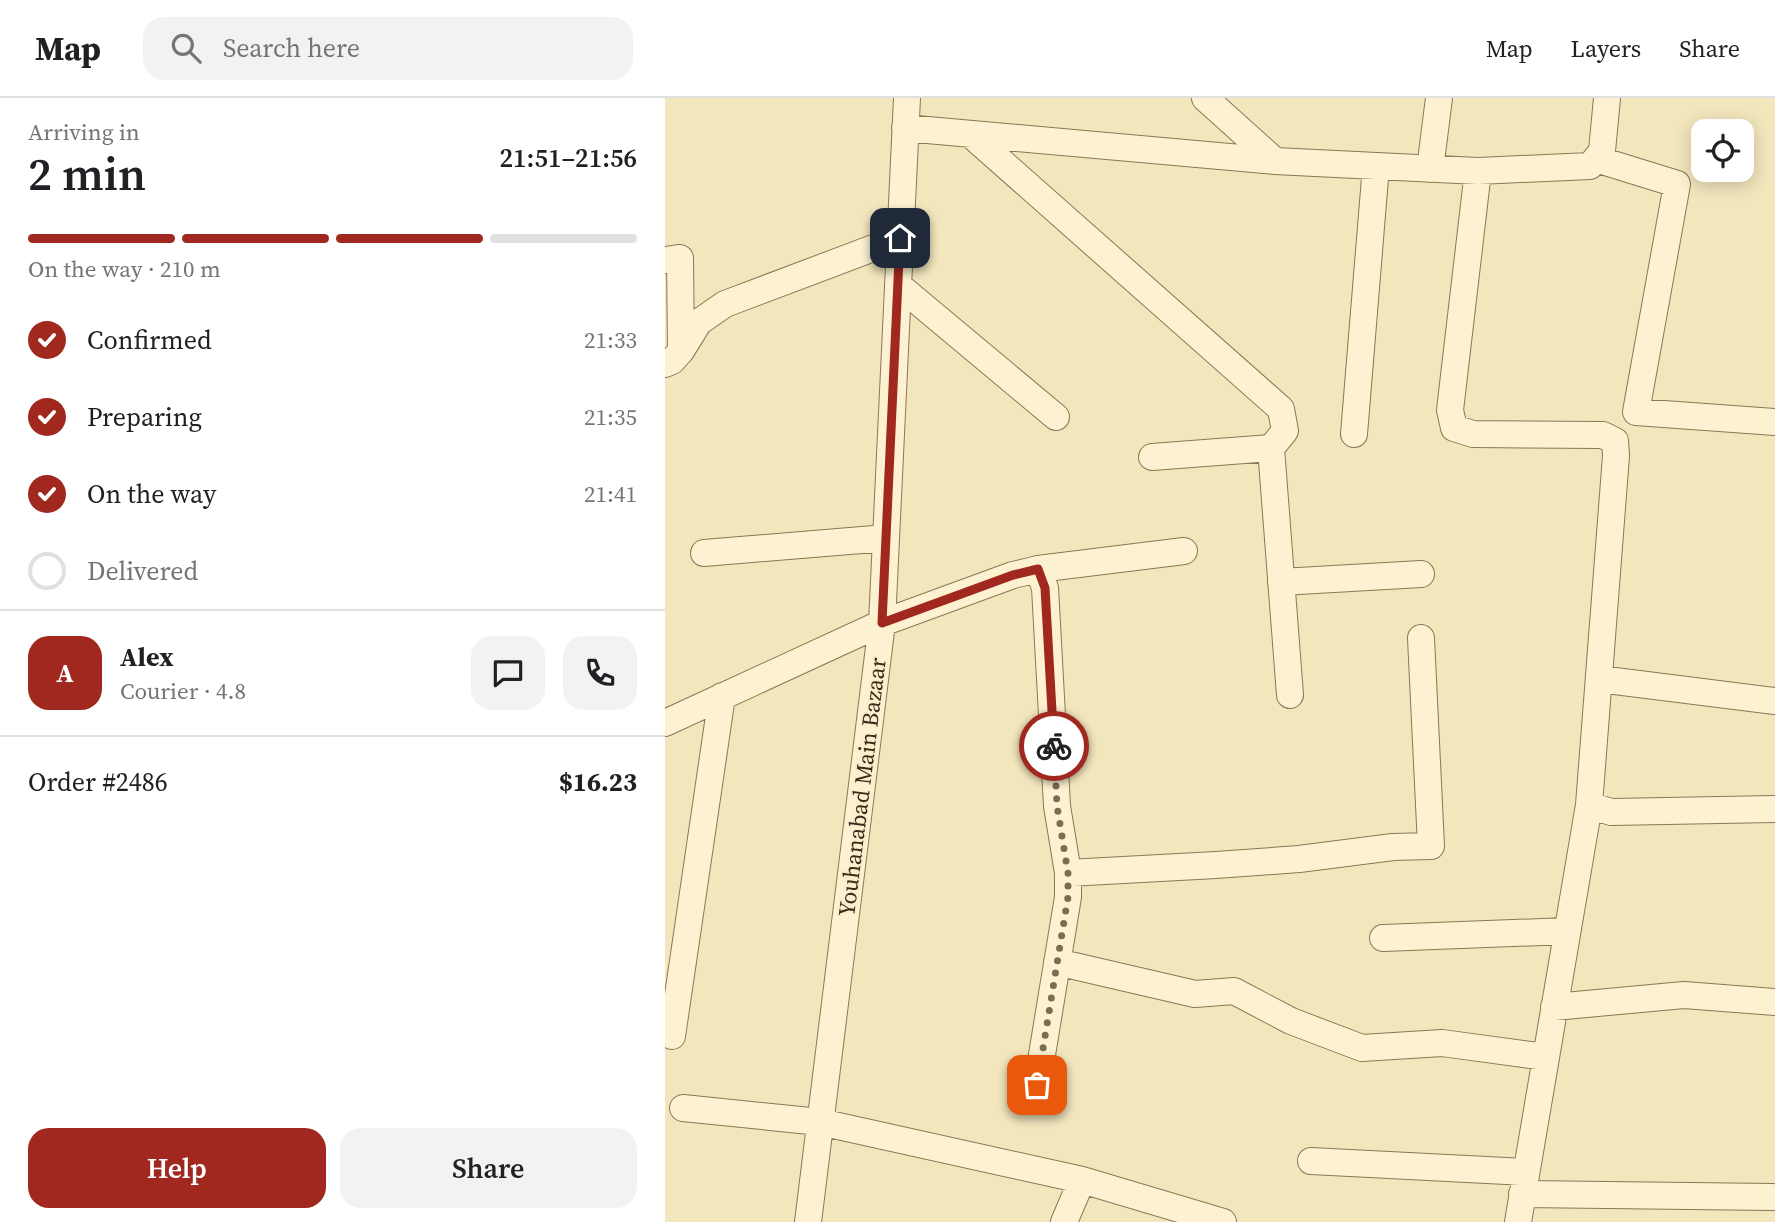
<!DOCTYPE html>
<meta charset="utf-8">
<style>
:root{--surface:#fff;--page:#f2f2f2;--text:#202124;--muted:#757577;--line:#e0e0e0;--accent:#a0281f}
body{margin:0;font-family:"Source Serif 4",serif;background:var(--page);color:var(--text);height:100vh;display:flex;flex-direction:column;font-size:26px;white-space:nowrap}
*{box-sizing:border-box;margin:0}
p{font-size:23px;color:var(--muted)}
.icon{flex:none;width:38px;height:38px;fill:none;stroke:currentColor;stroke-width:2;stroke-linecap:round;stroke-linejoin:round}
.map{position:relative;flex:1;overflow:hidden}
.details{display:flex;flex-direction:column;background:var(--surface);width:665px}
.details>*{flex:none}
.tools{position:absolute;left:1026px;top:21px;display:grid;gap:14px}
.tools a{display:grid;place-items:center;width:63px;height:63px;border-radius:14px;background:var(--surface);box-shadow:0 4px 18px #0003;font-size:35px}
.pin{position:absolute;display:grid;place-items:center;width:60px;height:60px;color:#fff;margin:-30px;border-radius:14px;box-shadow:0 4px 10px #0006}
.courier{position:absolute;display:grid;place-items:center;width:70px;height:70px;margin:-35px;border:5px solid #a0281f;border-radius:50%;background:#fff;color:#222;box-shadow:0 2px 9px #0007}
.headline em{font-style:normal;font-weight:600}
.headline div{display:flex;flex-direction:column-reverse}
.headline{display:flex;align-items:center;justify-content:space-between;height:119px;padding:0 28px}
h1{font-size:46px;font-weight:600;line-height:52px}
.bar{display:grid;grid-template-columns:repeat(4,1fr);gap:10px 7px;align-content:center;height:84px;padding:0 28px}
.bar i{height:9px;border-radius:5px;background:var(--line)}
.bar .on{background:var(--accent)}
.bar p{grid-column:span 4}
.line{display:flex;align-items:center;gap:18px;padding:0 28px;border-top:2px solid var(--line)}
.line div{flex:1}
.round{display:grid;place-items:center;flex:none;width:74px;height:74px;border-radius:21px;background:var(--page)}
ol{padding:0 28px;list-style:none}
li{display:flex;align-items:center;gap:21px;height:77px}
li p{margin-inline-start:auto}
li .icon{padding:7px;border-radius:50%;background:var(--accent);color:#fff;stroke-width:4}
li:last-child{color:var(--muted)}
li i{width:38px;height:38px;border:4px solid var(--line);border-radius:50%}
.action{display:flex;gap:14px;margin-top:auto;padding:14px 28px}
.action a{flex:1;height:80px;border-radius:21px;background:var(--accent);color:#fff;font-size:28px;font-weight:600;line-height:80px;text-align:center}
.action a+a{background:var(--page);color:var(--text)}
header{display:flex;align-items:center;gap:42px;box-sizing:border-box;height:98px;padding:0 35px;background:var(--surface);border-bottom:2px solid var(--line)}
header strong{font-size:33px}
nav{display:flex;gap:38px;margin-inline-start:auto;font-size:24px}
.search{width:490px;height:63px;background:var(--page);display:flex;align-items:center;gap:18px;box-sizing:border-box;padding:0 24px;border-radius:21px;color:var(--muted);font-size:26px}
main{display:flex;flex:1;min-height:0}
.map>svg:first-child{display:block}
.lines{fill:none;stroke-linecap:round;stroke-linejoin:round}
.minor-casing{stroke:#8c7654;stroke-width:28}
.minor{stroke:#fcf2d1;stroke-width:26}
.done{stroke:#7a6d54;stroke-width:7;stroke-dasharray:0 12.6}
.route{stroke:#a0281f;stroke-width:9}
.labels{text-anchor:middle;dominant-baseline:central;stroke-width:5;stroke-linejoin:round;paint-order:stroke}
.street-label{font-size:23px;fill:#392c1b;stroke:#f9efcd}
</style>
<header>
<strong>Map</strong>
<div class="search"><svg class="icon" aria-label="search" viewBox="0 0 24 24"><circle cx="10" cy="10" r="6"/><path d="M15 15l6 6"/></svg>Search here</div>
<nav><a>Map</a><a>Layers</a><a>Share</a></nav>
</header>
<main>
<section class="details">
<div class="headline"><div><h1>2 min</h1><p>Arriving in</p></div><em>21:51–21:56</em></div>
<div class="bar"><i class="on"></i><i class="on"></i><i class="on"></i><i></i><p>On the way · 210 m</p></div>
<ol>
<li><svg class="icon" aria-label="check" viewBox="0 0 24 24"><path d="M5 12l5 5 9-10"/></svg>Confirmed<p>21:33</p></li>
<li><svg class="icon" aria-label="check" viewBox="0 0 24 24"><path d="M5 12l5 5 9-10"/></svg>Preparing<p>21:35</p></li>
<li><svg class="icon" aria-label="check" viewBox="0 0 24 24"><path d="M5 12l5 5 9-10"/></svg>On the way<p>21:41</p></li>
<li><i></i>Delivered</li>
</ol>
<div class="line" style="height:126px"><b class="round" style="background:var(--accent);color:#fff">A</b><div><b>Alex</b><p>Courier · 4.8</p></div><a class="round"><svg class="icon" aria-label="chat" viewBox="0 0 24 24"><path d="M4 5h16v11H9l-5 4z"/></svg></a><a class="round"><svg class="icon" aria-label="phone" viewBox="0 0 24 24"><path d="M5 4h4l2 5-3 2q2 4 5 5l2-3 5 2v4C11 20 4 13 5 4z"/></svg></a></div>
<div class="line" style="height:91px"><div>Order #2486</div><b>$16.23</b></div>
<div class="action"><a>Help</a><a>Share</a></div>
</section>
<div class="map">
<svg width="1110" height="1124" viewBox="0 0 1110 1124">
<rect width="100%" height="100%" fill="#f2e6bd"/>
<g class="lines">
<g class="minor-casing">
<path id="minor" d="M 540,0 L 610,63
M 240,30 L 610,63 L 813,73 L 925,68 L 937,53 L 942,0
M 305,36 L 616,311 L 620,333 L 606,350 L 625,597
M 931,61 L 1012,86 L 971,314 L 1110,324
M 765,71 L 774,0
M 813,73 L 785,312 L 789,330 L 808,336 L 938,337 L 950,343 L 951,358 L 924,707 L 853,1124
M 0,162 L 15,160 L 16,253
M 233,187 L 391,319
M 0,266 L 7,263 L 16,253 L 34,224 L 60,206 L 235,140
M 689,336 L 711,68
M 487,359 L 606,350
M 39,455 L 221,440
M 373,471 L 519,453
M 616,484 L 756,476
M 934,581 L 1110,603
M 0,625 L 217,525 L 348,477 L 373,471 L 380,490 L 392,708 L 403,775 L 403,799 L 372,987
M 924,707 L 946,714 L 1109,711
M 403,775 L 551,767 L 634,761 L 728,749 L 766,748 L 756,540
M 718,840 L 902,833
M 392,864 L 530,896 L 569,893 L 626,923 L 697,950 L 777,945 L 881,959
M 889,909 L 1019,897 L 1110,904
M 7,938 L 57,598
M 18,1010 L 155,1024 L 417,1082 L 399,1124
M 646,1063 L 861,1074
M 417,1082 L 558,1124
M 857,1096 L 1107,1099
M 143,1124 L 217,525 L 242,0"/>
</g>
<use href="#minor" class="minor"/>
</g>
<g class="lines">
<path class="done" d="M 372,987 L 403,799 L 403,775 L 392,708 L 389,648"/>
<path class="route" d="M 235,140 L 217,525 L 348,477 L 373,471 L 380,490 L 389,648"/>
</g>
<g class="labels">
<g class="street-label">
<text transform="translate(197 689) rotate(-83)">Youhanabad Main Bazaar</text>
</g>
</g>
</svg>
<div class="tools">
<a><svg class="icon" aria-label="locate" viewBox="0 0 24 24"><circle cx="12" cy="12" r="6"/><path d="M12 2v4M12 18v4M2 12h4M18 12h4"/></svg></a>
</div>
<div class="pin" style="left:372px;top:987px;background:#ea580c"><svg class="icon" aria-label="bag" viewBox="0 0 24 24"><path d="M5 8h14l-1 12H6zM9 8a3 3 0 0 1 6 0"/></svg></div>
<div class="pin" style="left:235px;top:140px;background:#1f2937"><svg class="icon" aria-label="home" viewBox="0 0 24 24"><path d="M3 11l9-7 9 7M6 9v11h12V9"/></svg></div>
<div class="courier" style="left:389px;top:648px"><svg class="icon" aria-label="bike" viewBox="0 0 24 24"><circle cx="6" cy="16" r="4"/><circle cx="18" cy="16" r="4"/><path d="M6 16l4-8h5l3 8M10 8l3 8H6M13 5h3"/></svg></div>
</div>
</main>
